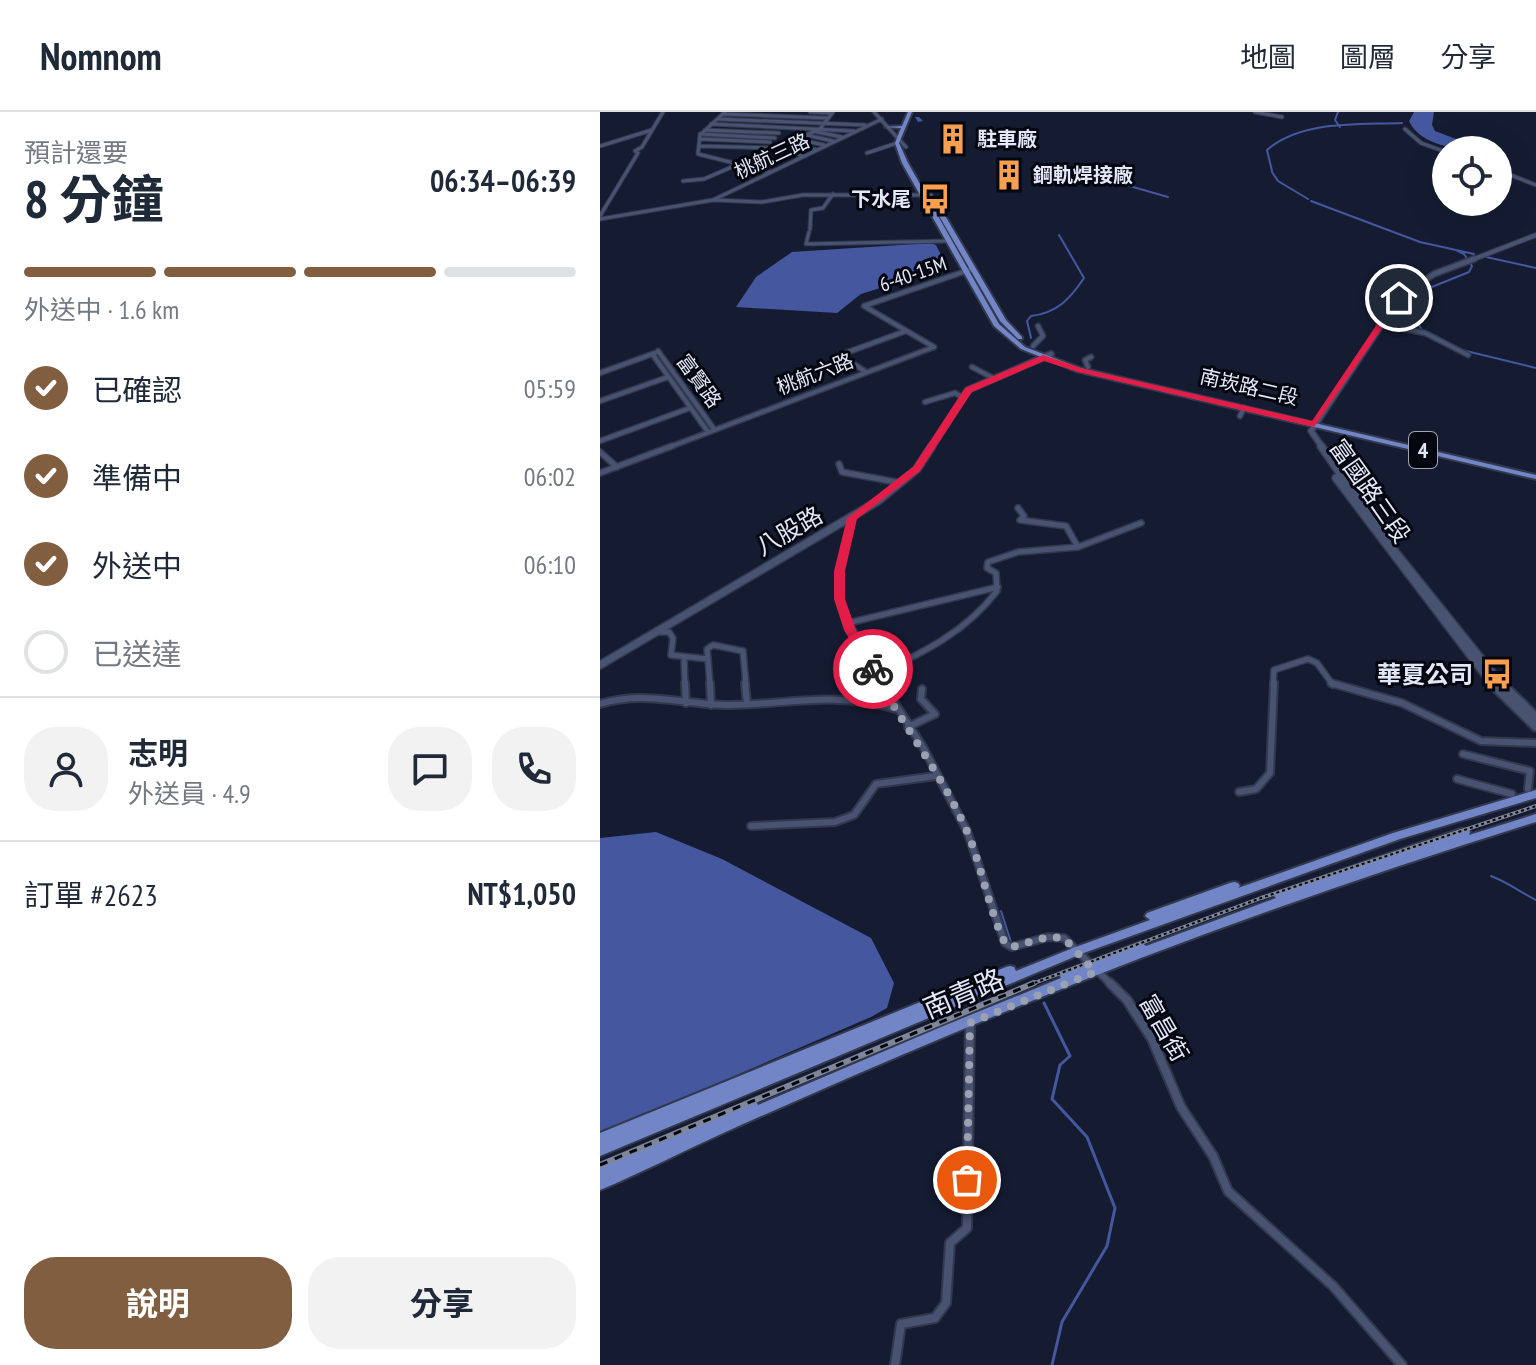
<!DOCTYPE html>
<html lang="zh-TW">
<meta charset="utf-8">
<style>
:root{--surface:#fff;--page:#f2f2f3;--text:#1f2937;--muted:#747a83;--line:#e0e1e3;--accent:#825e41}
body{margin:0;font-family:"PT Sans Narrow","Noto Sans TC",sans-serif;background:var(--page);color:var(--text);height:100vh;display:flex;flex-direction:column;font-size:30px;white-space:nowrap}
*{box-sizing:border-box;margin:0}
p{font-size:26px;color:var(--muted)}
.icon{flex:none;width:44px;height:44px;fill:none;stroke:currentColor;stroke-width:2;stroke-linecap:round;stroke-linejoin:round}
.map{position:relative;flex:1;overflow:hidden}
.sheet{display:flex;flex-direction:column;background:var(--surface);width:600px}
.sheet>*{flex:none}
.fabs{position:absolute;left:832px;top:24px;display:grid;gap:16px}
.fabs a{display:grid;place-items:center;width:80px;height:80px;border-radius:50%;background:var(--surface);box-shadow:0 8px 32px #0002;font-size:40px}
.pin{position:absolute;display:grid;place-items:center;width:68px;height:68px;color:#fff;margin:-34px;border:4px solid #fff;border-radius:50%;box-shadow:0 2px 8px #0007}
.courier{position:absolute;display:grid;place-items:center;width:80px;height:80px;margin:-40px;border:6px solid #e11d48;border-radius:50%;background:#fff;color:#222;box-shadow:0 2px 10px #0007}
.head em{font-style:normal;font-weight:700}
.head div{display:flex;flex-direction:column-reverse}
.head{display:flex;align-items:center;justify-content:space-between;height:136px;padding:0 24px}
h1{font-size:52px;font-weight:700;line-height:60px}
.bar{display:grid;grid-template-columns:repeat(4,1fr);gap:12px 8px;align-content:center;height:96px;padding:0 24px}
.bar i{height:10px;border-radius:6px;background:var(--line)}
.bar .selected{background:var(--accent)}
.bar p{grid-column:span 4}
.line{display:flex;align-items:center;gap:20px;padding:0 24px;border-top:2px solid var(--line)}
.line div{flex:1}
.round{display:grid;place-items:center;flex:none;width:84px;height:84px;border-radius:32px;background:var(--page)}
ol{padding:0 24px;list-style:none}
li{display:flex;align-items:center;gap:24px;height:88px}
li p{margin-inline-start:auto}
li .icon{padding:8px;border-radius:50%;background:var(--accent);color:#fff;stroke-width:4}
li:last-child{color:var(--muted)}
li i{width:44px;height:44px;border:4px solid var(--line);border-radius:50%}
.button{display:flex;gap:16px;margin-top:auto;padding:16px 24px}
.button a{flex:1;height:92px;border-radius:32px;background:var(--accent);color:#fff;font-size:32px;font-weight:700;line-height:92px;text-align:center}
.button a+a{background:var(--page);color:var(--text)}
header{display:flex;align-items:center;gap:48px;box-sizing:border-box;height:112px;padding:0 40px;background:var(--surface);border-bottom:2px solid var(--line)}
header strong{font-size:38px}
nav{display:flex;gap:44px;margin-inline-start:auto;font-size:28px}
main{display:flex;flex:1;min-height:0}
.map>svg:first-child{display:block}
.water{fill:#44579f}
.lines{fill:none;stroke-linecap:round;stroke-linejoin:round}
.stream-far1{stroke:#44579f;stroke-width:2}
.stream{stroke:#44579f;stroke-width:3}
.river{fill:#44579f;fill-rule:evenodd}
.minor-far4-casing{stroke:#32394e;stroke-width:5}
.minor-far3-casing{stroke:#32394e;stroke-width:7}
.minor-far2-casing{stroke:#32394e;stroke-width:8}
.minor-far1-casing{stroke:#32394e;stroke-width:10}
.minor-casing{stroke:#32394e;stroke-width:12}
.tertiary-far3-casing{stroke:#32394e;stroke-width:6}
.tertiary-far2-casing{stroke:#32394e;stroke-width:8}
.tertiary-far1-casing{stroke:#32394e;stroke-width:10}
.tertiary-casing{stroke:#32394e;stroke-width:13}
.primary-casing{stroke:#32394e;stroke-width:4}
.minor-far4{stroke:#485271;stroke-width:3}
.minor-far3{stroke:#485271;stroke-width:4}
.minor-far2{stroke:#485271;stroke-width:5}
.minor-far1{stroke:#485271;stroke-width:6}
.minor{stroke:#485271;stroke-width:8}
.tertiary-far3{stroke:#485271;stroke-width:4}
.tertiary-far2{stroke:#485271;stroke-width:5}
.tertiary-far1{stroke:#485271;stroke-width:7}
.tertiary{stroke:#485271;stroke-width:9}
.primary{fill:#7286c7;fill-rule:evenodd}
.rail-far1-casing{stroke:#7f8698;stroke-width:4}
.rail-casing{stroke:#7f8698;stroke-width:6}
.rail-far1{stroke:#050710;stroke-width:2;stroke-dasharray:3;stroke-linecap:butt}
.rail{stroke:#050710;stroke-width:3;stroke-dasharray:8;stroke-linecap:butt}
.route{fill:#e11d48}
.done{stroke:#9aa1b3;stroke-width:8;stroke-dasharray:0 14.4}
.labels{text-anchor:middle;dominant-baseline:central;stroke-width:6;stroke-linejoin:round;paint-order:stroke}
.far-poi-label{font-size:20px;font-weight:bold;fill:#e2e8f8;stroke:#050710;text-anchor:start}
.far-street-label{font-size:20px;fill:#e2e8f8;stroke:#050710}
.shield{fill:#050710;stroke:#a0a4b2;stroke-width:2}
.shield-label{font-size:22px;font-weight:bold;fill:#e2e8f8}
.street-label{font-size:24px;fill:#e2e8f8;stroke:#050710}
.poi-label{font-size:24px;font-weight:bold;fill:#e2e8f8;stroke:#050710;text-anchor:end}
.near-street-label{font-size:28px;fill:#e2e8f8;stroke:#050710}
</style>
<header>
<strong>Nomnom</strong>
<nav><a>地圖</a><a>圖層</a><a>分享</a></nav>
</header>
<main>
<section class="sheet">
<div class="head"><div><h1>8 分鐘</h1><p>預計還要</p></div><em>06:34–06:39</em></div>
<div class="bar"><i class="selected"></i><i class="selected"></i><i class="selected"></i><i></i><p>外送中 · 1.6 km</p></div>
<ol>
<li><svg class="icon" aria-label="check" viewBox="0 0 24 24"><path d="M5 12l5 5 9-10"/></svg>已確認<p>05:59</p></li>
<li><svg class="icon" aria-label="check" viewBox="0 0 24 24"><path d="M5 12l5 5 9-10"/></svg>準備中<p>06:02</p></li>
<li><svg class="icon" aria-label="check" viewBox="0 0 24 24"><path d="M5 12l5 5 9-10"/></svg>外送中<p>06:10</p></li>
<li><i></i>已送達</li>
</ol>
<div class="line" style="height:144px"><a class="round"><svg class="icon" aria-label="person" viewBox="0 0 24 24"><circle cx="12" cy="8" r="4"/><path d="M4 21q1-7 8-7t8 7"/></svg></a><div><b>志明</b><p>外送員 · 4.9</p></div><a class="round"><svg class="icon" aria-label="chat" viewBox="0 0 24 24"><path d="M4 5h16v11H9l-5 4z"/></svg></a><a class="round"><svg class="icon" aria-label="phone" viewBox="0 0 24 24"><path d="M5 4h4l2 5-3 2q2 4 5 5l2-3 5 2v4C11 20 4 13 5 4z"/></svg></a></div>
<div class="line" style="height:104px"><div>訂單 #2623</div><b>NT$1,050</b></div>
<div class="button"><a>說明</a><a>分享</a></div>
</section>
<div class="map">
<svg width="936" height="1253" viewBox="0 0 936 1253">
<rect width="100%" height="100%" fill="#151c32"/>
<path class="water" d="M 814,0 L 834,0 L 832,13 L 835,19 L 885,38 C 860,38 821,35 809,9 Z
M 331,131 L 336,133 L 347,155 L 261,182 L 237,201 L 136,195 L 156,165 L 192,140 Z
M 56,720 L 122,747 L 271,826 L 294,871 L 287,896 L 271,905 L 0,1022 L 0,726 Z"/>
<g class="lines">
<path class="stream-far1" d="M 738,0 L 735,8 L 740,15
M 672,59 L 667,38 C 701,8 759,13 802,11
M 672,60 L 678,69 L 708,87
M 526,73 L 568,85
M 711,89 L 820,130 L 874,142
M 886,145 L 936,156
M 822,218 L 806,192 L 817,181 L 869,160 L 872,154 L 864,142 L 856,138
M 828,220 L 862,238 L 936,256
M 431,226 L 427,209 L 431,204 C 457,201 470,187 484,166 L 459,123
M 891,764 C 909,771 920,780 936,788
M 401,799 L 411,830"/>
<path class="stream" d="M 444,891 L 470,944 L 460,953 L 452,987 L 487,1025 L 515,1096 L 507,1134 L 462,1210 L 452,1253"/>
<path class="river" d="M 315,5 L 319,5 L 323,9 L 318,10 Z"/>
<g class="minor-far4-casing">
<path id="minor-far4" d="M 125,0 L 100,23 L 98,42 L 170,60
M 210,0 L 232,1
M 274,0 L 306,35
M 655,0 L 682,5
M 123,2 L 227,6
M 118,7 L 265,13
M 111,12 L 254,19
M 805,17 L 821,31 L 846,40
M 105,18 L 179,21
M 217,20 L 242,25
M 100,22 L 175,26
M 206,23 L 233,29
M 100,27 L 170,30
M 197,27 L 224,33
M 186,31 L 217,38
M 0,34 L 52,18
M 100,34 L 171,36 L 205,44
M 267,41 L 297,31
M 898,58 L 936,73
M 83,69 L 104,67 L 220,17 L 233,0
M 113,88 L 162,90 L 203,83 L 331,83
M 0,104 L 38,41 L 35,39 L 42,35 L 63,0
M 0,107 L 113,88 L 282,7
M 210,117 L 211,98 L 223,96 L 233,82
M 209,120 L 206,132 L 348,129"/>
</g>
<g class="minor-far3-casing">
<path id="minor-far3" d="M 264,194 L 372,157
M 264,194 L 334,235
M 779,212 L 825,221 L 868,243
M 433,234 L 443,224 L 438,214
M 58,239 L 114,317
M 53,243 L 108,320
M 240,243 L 306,219
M 240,243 L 266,260
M 372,255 L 393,266
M 488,255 L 485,248 L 491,245
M 0,261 L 55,241
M 0,289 L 68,265
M 325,290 L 355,281 L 362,285
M 640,304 L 644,296
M 0,329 L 90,296
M 67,336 L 334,235"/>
</g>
<g class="minor-far2-casing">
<path id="minor-far2" d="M 0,340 L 17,355
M 239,352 L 242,360 L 301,371
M 0,361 L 72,334
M 418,396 L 424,404 L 420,408 L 466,414 L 478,435
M 252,406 L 239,459 L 241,496 L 283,573
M 248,511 L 398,475
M 57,520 L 69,520 L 73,526 L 71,543 L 108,547 L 107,537 L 113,533 L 143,539 L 146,573
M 84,546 L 85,573
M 108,547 L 110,573
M 276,563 C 322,541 365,521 397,479 L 396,461 L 387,456 L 388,450 L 418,440 L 478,435 L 541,411
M 673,573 L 674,558 L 708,547 L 717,551 L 733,573"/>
</g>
<g class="minor-far1-casing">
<path id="minor-far1" d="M 85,571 L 86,591
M 110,571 L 111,593
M 145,571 L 147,592
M 282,571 L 323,635 L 367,719 L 405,831 L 412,835 L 448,825 L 464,826 L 512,873
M 731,571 L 802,591 L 881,629 L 936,631
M 0,592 C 44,578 85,593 129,593 C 190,592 236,579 296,597
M 308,615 L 335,602 L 321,587 L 322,577
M 863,642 L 930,659 L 928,677
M 857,667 L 912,682
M 639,680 L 656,677 L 670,661 L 674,571
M 151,714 L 235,710 L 254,703 L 276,672 L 336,664"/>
</g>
<g class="minor-casing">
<path id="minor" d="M 510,871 L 527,888 L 552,927 L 581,995 L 613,1044 L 628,1079 L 733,1174 L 802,1253
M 295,1253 L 301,1212 L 335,1206 L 346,1191 L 350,1131 L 367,1116 L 370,911"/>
</g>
<g class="tertiary-far3-casing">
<path id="tertiary-far3" d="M 869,149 L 936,123"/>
</g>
<g class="tertiary-far2-casing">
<path id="tertiary-far2" d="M 331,336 L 368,278 L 451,242
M 723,336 L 711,319 L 799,186 L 834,162 L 874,147"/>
</g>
<g class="tertiary-far1-casing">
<path id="tertiary-far1" d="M 721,334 L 792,436 L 902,573
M 736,366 L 893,573
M 0,553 L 278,389 L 317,357 L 332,334"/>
</g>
<g class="tertiary-casing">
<path id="tertiary" d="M 892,571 L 936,614
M 900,571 L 936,606"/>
</g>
<g class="primary-casing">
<path id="primary" d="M 308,0 L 312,0 L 299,31 L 308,51 L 399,212 L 425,235 L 480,256 L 936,363 L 936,367 L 476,259 L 421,237 L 394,214 L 302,51 L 295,31 L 301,16 L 285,15 L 302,14 Z
M 337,93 L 340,95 L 406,208 L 422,225 L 422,227 L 418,227 L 400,209 L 334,95 Z
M 936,678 L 936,686 L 800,727 L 481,842 L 0,1044 L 0,1021 L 406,855 L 410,854 L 414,855 L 416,859 L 473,836 L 550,808 L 545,804 L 547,801 L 630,771 L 634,770 L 638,771 L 640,774 L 638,776 L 793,721 Z
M 936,702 L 936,710 C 737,772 541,842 349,923 C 273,955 197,988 121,1022 C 81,1040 41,1061 0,1078 L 0,1054 L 147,991 L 152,989 L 157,991 L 158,993 L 341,915 L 461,866 L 460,864 L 462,860 L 541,830 L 546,834 L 676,786 L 674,784 L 676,781 L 861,717 L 869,717 L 870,720 L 869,723 Z"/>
</g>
<use href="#minor-far4" class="minor-far4"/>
<use href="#minor-far3" class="minor-far3"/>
<use href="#minor-far2" class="minor-far2"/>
<use href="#minor-far1" class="minor-far1"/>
<use href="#minor" class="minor"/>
<use href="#tertiary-far3" class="tertiary-far3"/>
<use href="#tertiary-far2" class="tertiary-far2"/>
<use href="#tertiary-far1" class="tertiary-far1"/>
<use href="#tertiary" class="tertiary"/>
<use href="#primary" class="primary"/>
<g class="rail-far1-casing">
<path id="rail-far1" d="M 429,873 L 661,786 L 936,694"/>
</g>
<g class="rail-casing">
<path id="rail" d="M 0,1053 L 434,871"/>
</g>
<use href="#rail-far1" class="rail-far1"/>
<use href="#rail" class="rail"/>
</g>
<path class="route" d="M 796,184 L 803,186 L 714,315 L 478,260 L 444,249 L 372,280 L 320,359 L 257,407 L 245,459 L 245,487 L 256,518 L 279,557 L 269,560 L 244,518 L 234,487 L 234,459 L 247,406 L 313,355 L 365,276 L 443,243 L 481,256 L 712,309 Z"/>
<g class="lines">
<path class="done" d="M 273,557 C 301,612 340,659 365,715 C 382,752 387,794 405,831 L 412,835 L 448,825 L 464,826 L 495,860 L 370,911 L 367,1068"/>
</g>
<defs>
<g id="building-bare" transform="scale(2.4)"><path d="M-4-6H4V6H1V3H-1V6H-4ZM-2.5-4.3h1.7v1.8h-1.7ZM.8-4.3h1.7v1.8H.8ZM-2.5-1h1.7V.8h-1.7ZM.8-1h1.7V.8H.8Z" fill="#fa9f4e" stroke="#050710" stroke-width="2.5" paint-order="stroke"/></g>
<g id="bus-bare" transform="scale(2.4)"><path d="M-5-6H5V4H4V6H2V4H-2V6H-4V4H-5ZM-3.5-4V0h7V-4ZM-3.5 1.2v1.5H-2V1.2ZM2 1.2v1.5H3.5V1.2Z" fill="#fa9f4e" stroke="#050710" stroke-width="2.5" paint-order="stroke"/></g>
</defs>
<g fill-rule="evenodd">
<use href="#building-bare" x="353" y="27"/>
<use href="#building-bare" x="409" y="63"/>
<use href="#bus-bare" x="335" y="87"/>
<use href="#bus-bare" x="897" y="562"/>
</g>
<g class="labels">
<g class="far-poi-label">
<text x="377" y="27">駐車廠</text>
<text x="433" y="63">鋼軌焊接廠</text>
<text x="311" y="87" text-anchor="end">下水尾</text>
</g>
<g class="far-street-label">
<text transform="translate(172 44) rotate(-25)">桃航三路</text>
<text transform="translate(313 162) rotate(-19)">6-40-15M</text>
<text transform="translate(215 262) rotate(-21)">桃航六路</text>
<text transform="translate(99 269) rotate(54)">富賢路</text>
<text transform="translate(649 275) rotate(13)">南崁路二段</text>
</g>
<rect class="shield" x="809" y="320" width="28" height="36" rx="6"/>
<g class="shield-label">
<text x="823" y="338">4</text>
</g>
<g class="street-label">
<text transform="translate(770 379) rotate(55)">富國路三段</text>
<text transform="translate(189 419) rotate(-30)">八股路</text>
<text transform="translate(564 916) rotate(60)">富昌街</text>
</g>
<g class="poi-label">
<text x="873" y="562">華夏公司</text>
</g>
<g class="near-street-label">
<text transform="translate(363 881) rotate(-23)">南青路</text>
</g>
</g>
</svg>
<div class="fabs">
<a><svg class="icon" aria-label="locate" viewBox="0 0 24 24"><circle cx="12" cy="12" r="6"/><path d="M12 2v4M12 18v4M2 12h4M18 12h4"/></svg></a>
</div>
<div class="pin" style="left:367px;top:1068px;background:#ea580c"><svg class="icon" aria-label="bag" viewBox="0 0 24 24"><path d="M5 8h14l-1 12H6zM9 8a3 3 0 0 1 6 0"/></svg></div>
<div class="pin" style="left:799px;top:186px;background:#1f2937"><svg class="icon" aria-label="home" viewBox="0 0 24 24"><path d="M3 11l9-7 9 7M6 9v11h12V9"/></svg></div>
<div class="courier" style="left:273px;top:557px"><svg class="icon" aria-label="bike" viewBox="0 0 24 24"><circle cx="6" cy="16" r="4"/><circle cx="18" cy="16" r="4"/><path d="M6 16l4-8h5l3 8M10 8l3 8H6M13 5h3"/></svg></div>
</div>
</main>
